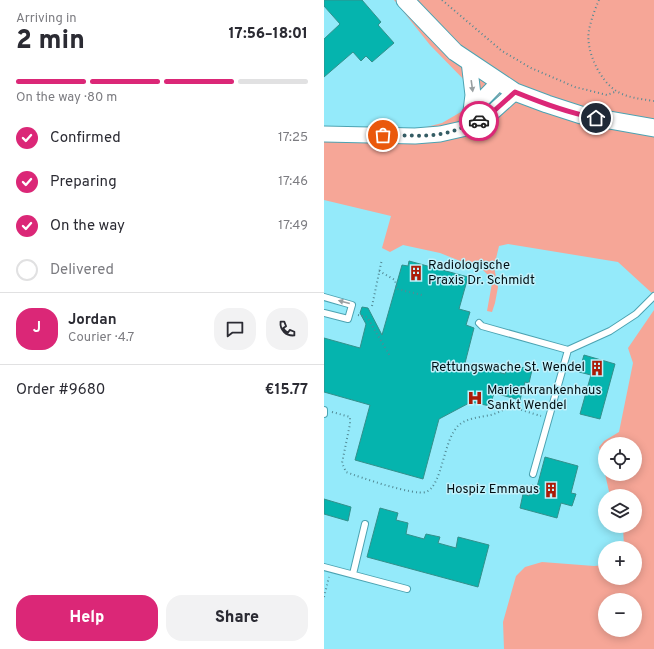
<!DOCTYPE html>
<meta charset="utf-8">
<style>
:root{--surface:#fff;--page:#f2f2f3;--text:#2b2b33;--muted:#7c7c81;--line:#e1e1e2;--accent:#db2777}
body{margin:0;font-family:Overpass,sans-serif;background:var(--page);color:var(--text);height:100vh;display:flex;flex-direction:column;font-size:15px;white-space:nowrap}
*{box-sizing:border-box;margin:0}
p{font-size:13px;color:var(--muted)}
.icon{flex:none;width:22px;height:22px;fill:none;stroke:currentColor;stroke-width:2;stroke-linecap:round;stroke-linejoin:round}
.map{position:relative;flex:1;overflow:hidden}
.panel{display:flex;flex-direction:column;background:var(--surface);width:324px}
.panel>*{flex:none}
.buttons{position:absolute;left:274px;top:437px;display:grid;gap:8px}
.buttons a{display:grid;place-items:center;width:44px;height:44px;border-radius:50%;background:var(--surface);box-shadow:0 2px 10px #0003;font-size:20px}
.pin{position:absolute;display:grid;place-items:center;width:34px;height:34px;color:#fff;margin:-17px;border:2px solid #fff;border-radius:50%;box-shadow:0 1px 4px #0007}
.courier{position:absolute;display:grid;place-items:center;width:40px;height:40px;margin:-20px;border:3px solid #db2777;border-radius:50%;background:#fff;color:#222;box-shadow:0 1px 5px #0007}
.headline em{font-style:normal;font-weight:800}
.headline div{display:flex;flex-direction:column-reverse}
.headline{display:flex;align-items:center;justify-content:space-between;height:68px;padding:0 16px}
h1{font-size:26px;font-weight:800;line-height:30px}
.bar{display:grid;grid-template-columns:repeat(4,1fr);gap:6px 4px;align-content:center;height:48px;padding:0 16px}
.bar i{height:5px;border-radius:3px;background:var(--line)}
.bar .active{background:var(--accent)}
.bar p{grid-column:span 4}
.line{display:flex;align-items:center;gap:10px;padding:0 16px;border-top:1px solid var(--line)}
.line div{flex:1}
.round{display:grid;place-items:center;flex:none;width:42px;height:42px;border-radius:16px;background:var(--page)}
ol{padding:0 16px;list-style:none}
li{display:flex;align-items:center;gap:12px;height:44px}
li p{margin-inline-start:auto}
li .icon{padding:4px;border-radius:50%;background:var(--accent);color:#fff;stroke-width:4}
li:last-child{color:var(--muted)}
li i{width:22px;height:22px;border:2px solid var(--line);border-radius:50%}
.cta{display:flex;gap:8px;margin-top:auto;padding:8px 16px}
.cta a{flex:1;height:46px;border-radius:16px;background:var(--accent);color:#fff;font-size:16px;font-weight:800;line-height:46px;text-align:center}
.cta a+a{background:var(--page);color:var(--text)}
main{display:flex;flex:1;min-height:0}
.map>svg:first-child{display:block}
.green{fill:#f6a697;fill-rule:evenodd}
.building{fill:#05b4ae;stroke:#33908b}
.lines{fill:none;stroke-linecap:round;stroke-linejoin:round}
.service-casing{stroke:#4ca3b2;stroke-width:8}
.tertiary-casing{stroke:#4ca3b2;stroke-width:17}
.secondary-casing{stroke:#4ca3b2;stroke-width:19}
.path{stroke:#538a95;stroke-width:2;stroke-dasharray:1 3;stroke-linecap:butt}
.service{stroke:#fff;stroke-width:6}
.tertiary{stroke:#fff;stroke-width:15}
.secondary{stroke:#fff;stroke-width:17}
.oneway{fill:#999fa1}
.done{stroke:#345c64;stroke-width:4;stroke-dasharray:0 7.2}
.route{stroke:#db2777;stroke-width:5}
.labels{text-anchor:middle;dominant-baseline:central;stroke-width:3;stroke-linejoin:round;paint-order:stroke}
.poi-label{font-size:13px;fill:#000f14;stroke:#c0f1fb;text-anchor:start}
</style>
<main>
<section class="panel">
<div class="headline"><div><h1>2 min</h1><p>Arriving in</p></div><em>17:56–18:01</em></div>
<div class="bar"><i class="active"></i><i class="active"></i><i class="active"></i><i></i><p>On the way · 80 m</p></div>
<ol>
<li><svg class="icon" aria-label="check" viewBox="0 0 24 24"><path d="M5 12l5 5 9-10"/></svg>Confirmed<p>17:25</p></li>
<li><svg class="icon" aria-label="check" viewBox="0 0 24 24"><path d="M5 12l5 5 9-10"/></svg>Preparing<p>17:46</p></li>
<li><svg class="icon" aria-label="check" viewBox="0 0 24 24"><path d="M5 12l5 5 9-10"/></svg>On the way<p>17:49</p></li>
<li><i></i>Delivered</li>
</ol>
<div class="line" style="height:72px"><b class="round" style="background:var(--accent);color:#fff">J</b><div><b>Jordan</b><p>Courier · 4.7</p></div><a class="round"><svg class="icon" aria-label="chat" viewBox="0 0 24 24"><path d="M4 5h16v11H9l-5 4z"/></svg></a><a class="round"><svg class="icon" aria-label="phone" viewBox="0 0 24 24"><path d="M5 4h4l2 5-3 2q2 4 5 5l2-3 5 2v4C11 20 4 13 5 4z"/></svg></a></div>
<div class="line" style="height:52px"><div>Order #9680</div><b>€15.77</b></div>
<div class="cta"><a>Help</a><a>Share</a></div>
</section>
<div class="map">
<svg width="330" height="649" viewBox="0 0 330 649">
<rect width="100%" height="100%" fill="#94eafa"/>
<path class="green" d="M 70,0 L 330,0 L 330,295 L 294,262 L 184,244 L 175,246 L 170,267 L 174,287 L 171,303 L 168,312 L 163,311 L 168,283 L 165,276 L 159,270 L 116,253 L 79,245 L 66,252 L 58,248 L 67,216 L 0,200 L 0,128 L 91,130 L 118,123 L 142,109 L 146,86 L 106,45 Z
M 330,310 L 330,649 L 180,649 L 179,622 L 192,576 L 201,567 L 218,562 L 270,566 L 281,565 L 281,578 L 311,578 L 311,548 L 300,548 L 299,526 L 311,526 L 311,496 L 286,496 L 275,447 L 280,441 L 295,432 L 309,363 L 304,348 ZM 281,444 L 311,444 L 311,474 L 281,474 ZM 281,600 L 311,600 L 311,630 L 281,630 Z"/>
<path class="building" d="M 0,0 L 38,0 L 57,22 L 54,25 L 70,43 L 48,62 L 42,56 L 37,61 L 29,52 L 0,77 L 0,39 L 16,24 L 0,6 Z
M 85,261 L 144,277 L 135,309 L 146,312 L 142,325 L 150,328 L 141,363 L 181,374 L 184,364 L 208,370 L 205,383 L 201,382 L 196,400 L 170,393 L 166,406 L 147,402 L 115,419 L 99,479 L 31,460 L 46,405 L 0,392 L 0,338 L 36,348 L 42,324 L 36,313 L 38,307 L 44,308 L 58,335 L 78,265 L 84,266 Z
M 260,355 L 291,364 L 276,419 L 256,414 L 267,375 L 255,372 Z
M 221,457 L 254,466 L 247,493 L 252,494 L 248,506 L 237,503 L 233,518 L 196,508 L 199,494 L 205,496 L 208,485 L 213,487 Z
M 0,499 L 27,507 L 24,521 L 0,514 Z
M 56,508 L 74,513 L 72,520 L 84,523 L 82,534 L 100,539 L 102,534 L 116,537 L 114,543 L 132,548 L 134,537 L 165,545 L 154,587 L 43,557 Z"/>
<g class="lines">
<g class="service-casing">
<path id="service" d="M 0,297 L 28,305 L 24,319 L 0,313
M 155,323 L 158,326 L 244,350 L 286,331 L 312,314 L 330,296
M 0,410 L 0,414
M 209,474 L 244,350
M 0,567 L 83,589
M 29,574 L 41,524"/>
</g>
<g class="tertiary-casing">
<path id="tertiary" d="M 147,111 L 175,82
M 142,126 L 147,111 L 149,95 L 145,61
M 0,134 L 91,136 L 116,134 L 138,129 L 161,119 L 191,92"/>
</g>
<g class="secondary-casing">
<path id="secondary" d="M 81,0 L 131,52 L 191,92 L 223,104 L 257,115 L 330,128"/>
</g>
<path class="path" d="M 118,0 L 178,51 L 207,68 L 251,87 L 283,95 L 293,91
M 275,0 C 271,9 267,20 265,30 C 261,50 276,82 294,92 C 305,98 317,99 330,101
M 55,271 L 71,280 L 73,289 L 98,295
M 48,306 L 58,259
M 34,315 L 43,317 L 66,356
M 8,412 L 26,417 L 26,424 L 18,463 L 22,472 C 35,477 90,496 102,492 C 119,485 119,439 135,425 C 143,418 157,417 167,415 C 174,413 181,408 187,408 C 195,408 209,414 217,416
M 0,597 L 5,577"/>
<use href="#service" class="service"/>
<use href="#tertiary" class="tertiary"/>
<use href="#secondary" class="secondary"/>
</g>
<defs><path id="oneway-solid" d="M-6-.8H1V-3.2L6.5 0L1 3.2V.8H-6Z"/></defs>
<g class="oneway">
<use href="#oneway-solid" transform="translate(148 86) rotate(82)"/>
<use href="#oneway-solid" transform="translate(20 302) rotate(-165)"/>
</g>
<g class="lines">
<path class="done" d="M 59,135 C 78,135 98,137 116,134 C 130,132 142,126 155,121"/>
<path class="route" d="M 155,121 L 161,119 L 191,92 C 218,103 244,113 272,118"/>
</g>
<defs>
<g id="building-bare" transform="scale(1.2)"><path d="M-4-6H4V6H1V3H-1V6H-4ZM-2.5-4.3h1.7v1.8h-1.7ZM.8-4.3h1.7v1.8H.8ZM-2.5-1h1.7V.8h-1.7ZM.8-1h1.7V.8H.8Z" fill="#ab1b07" stroke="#c0f1fb" stroke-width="2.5" paint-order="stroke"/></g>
<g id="hospital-bare" transform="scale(1.2)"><path d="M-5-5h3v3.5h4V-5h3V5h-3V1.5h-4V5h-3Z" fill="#ab1b07" stroke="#c0f1fb" stroke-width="2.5" paint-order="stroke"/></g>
</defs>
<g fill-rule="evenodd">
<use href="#building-bare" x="92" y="273"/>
<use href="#building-bare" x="273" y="368"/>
<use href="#hospital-bare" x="151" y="398"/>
<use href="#building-bare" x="227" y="490"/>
</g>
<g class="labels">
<g class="poi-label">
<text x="104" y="266">Radiologische<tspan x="104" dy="15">Praxis Dr. Schmidt</tspan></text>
<text x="261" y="368" text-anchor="end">Rettungswache St. Wendel</text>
<text x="163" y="391">Marienkrankenhaus<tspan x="163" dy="15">Sankt Wendel</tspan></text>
<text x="215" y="490" text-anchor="end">Hospiz Emmaus</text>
</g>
</g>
</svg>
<div class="buttons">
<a><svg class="icon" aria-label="locate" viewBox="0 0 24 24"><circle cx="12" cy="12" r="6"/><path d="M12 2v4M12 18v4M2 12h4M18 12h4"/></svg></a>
<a><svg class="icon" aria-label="layers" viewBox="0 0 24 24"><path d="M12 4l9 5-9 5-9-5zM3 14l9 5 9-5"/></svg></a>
<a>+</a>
<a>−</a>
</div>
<div class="pin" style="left:59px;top:135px;background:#ea580c"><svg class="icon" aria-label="bag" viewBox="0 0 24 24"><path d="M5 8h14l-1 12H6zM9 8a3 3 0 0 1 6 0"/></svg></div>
<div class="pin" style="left:272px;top:118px;background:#1f2937"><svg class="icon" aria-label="home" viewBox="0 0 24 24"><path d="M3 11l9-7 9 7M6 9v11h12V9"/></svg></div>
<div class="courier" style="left:155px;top:121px"><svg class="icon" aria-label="car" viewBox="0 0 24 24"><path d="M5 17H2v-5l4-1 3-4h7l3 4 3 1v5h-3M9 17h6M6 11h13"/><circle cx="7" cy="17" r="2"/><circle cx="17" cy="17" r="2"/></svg></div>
</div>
</main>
